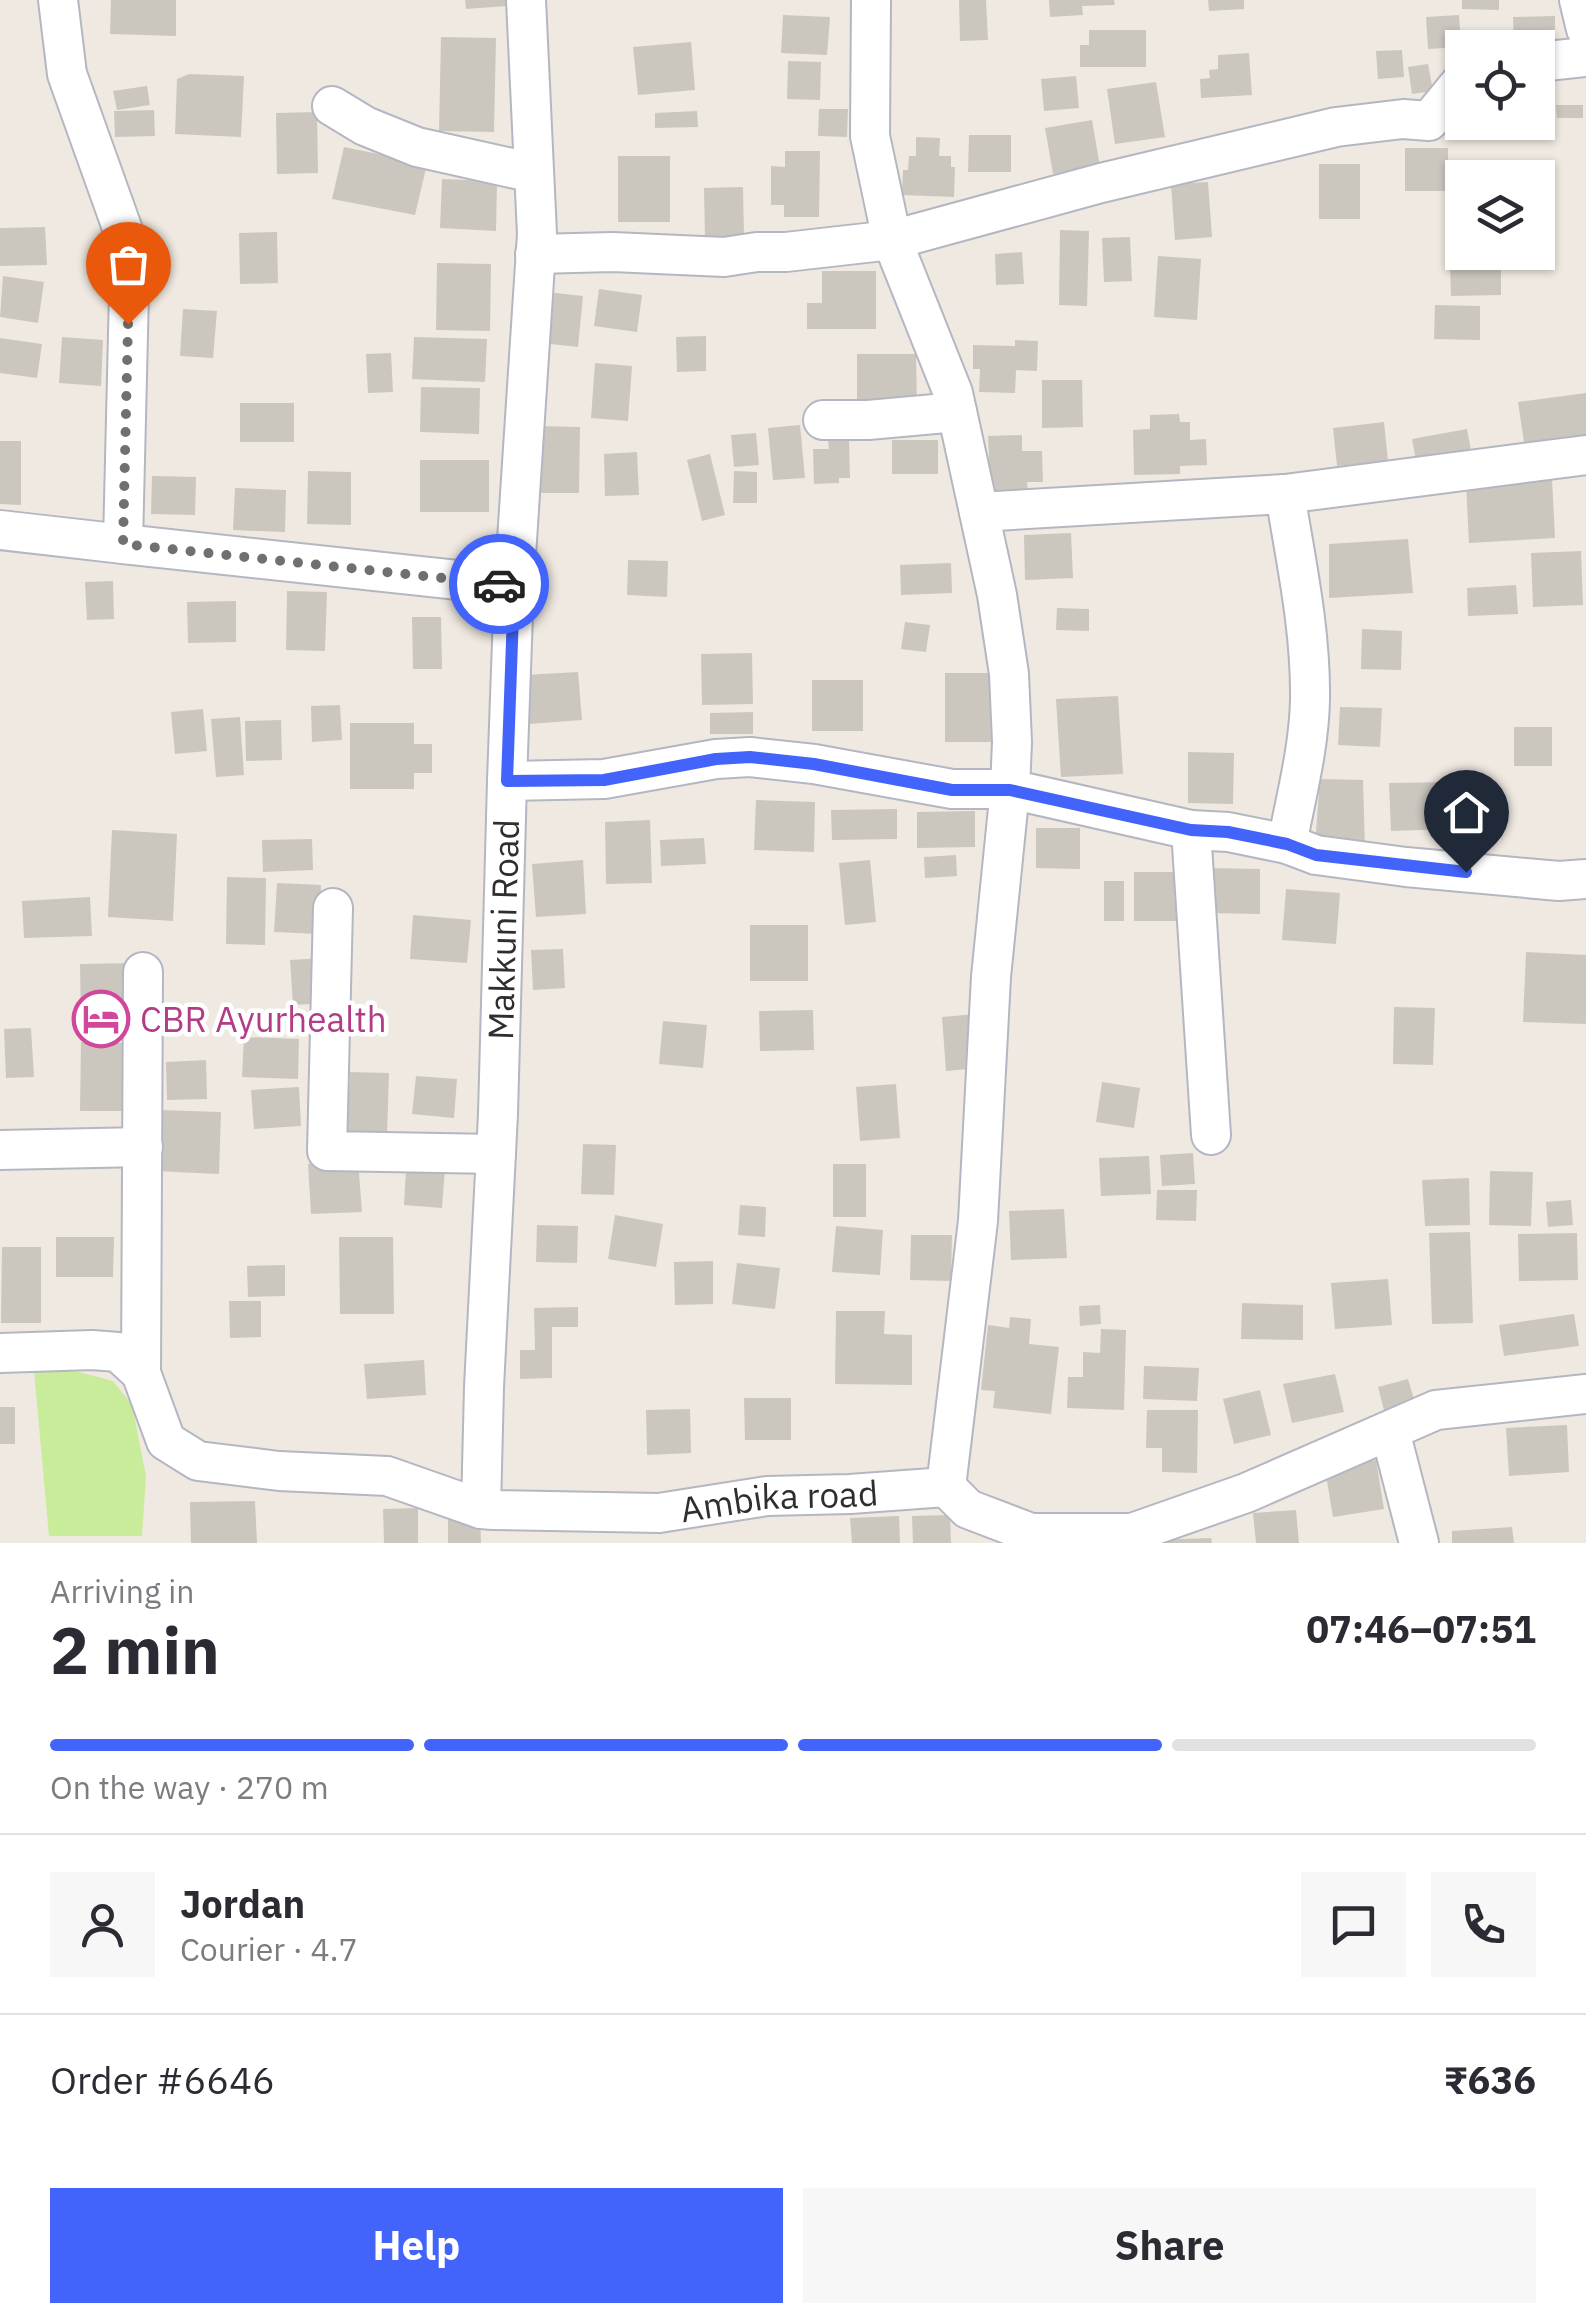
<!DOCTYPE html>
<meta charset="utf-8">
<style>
:root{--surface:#fff;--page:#f7f7f7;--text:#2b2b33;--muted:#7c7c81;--line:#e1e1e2;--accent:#4264fb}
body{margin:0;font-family:"IBM Plex Sans",sans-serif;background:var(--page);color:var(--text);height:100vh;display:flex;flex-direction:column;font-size:38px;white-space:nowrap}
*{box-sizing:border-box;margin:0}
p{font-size:32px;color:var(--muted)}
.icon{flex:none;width:55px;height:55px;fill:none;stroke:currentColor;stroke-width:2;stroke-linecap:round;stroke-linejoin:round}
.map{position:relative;height:1543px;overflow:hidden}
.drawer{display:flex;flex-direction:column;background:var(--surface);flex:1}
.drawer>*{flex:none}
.tools{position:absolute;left:1445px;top:30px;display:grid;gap:20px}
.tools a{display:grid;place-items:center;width:110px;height:110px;border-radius:0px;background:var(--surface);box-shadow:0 2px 8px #0004;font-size:50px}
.pin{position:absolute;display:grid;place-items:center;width:85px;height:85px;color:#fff;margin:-102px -42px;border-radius:50% 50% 50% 0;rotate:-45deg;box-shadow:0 0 10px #0007}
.pin .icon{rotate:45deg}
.courier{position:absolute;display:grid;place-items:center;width:100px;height:100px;margin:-50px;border:8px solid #4264fb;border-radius:50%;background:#fff;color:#222;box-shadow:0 2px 12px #0007}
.overview em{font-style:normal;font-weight:800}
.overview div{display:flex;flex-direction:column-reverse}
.overview{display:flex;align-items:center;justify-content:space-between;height:170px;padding:0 50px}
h1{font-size:65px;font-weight:800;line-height:75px}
.bar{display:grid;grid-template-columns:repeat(4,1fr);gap:15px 10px;align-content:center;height:120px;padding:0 50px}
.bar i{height:12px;border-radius:8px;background:var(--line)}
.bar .active{background:var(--accent)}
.bar p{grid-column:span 4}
.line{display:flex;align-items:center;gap:25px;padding:0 50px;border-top:2px solid var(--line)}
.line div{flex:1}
.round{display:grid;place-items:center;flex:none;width:105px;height:105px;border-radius:0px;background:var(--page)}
.action{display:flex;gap:20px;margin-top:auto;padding:20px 50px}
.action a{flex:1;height:115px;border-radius:0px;background:var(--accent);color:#fff;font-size:40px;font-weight:800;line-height:115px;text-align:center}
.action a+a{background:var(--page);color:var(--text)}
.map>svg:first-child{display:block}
.pitch{fill:#c9ec9a}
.building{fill:#cbc7bf}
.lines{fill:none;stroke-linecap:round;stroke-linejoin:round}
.minor-casing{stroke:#b4b7c1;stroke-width:42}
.minor{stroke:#fff;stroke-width:38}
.done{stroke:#726f6d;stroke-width:10;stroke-dasharray:0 18}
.route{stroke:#4264fb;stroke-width:12}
.labels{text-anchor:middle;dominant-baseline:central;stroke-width:9;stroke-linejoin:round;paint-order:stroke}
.street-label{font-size:35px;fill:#2e2e2e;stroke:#fff}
.hotel-label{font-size:35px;fill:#b23c85;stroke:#fff;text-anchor:start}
</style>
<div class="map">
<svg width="1586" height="1543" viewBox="0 0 1586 1543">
<rect width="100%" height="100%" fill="#efe9e1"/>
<path class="pitch" d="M 34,1371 L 79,1372 L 113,1381 L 132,1405 L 146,1476 L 142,1536 L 49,1536 Z"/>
<path class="building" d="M 111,0 L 176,0 L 176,36 L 110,34 Z
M 465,0 L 506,0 L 507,6 L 466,9 Z
M 959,0 L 986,0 L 988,40 L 960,41 Z
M 1049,0 L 1114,0 L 1115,5 L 1082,6 L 1083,15 L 1050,17 Z
M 1208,0 L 1244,0 L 1244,9 L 1209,11 Z
M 1462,0 L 1499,0 L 1499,10 L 1462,9 Z
M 783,15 L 830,17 L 827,55 L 781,53 Z
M 1459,15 L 1461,47 L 1428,49 L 1426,17 Z
M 1555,16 L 1555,40 L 1514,41 L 1513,17 Z
M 1089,30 L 1146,30 L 1146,67 L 1080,67 L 1080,45 L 1089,45 Z
M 441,37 L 496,38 L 494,132 L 439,131 Z
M 691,42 L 695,90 L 638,95 L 633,47 Z
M 1402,50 L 1404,77 L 1378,79 L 1376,51 Z
M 1249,53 L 1252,95 L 1201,98 L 1200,79 L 1210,78 L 1209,70 L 1218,69 L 1218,55 Z
M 788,61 L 821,62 L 820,100 L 787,99 Z
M 1428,64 L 1433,91 L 1412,94 L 1408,67 Z
M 189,74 L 244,76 L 241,137 L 175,134 L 177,79 Z
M 1076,76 L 1079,108 L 1044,111 L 1041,79 Z
M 1156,82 L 1165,137 L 1115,144 L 1107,89 Z
M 147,86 L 150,105 L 117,110 L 113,91 Z
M 1556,105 L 1583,105 L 1583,118 L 1557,118 Z
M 819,109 L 848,109 L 847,137 L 818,136 Z
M 154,110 L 155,136 L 115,137 L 114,111 Z
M 697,111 L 698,127 L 655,128 L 655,113 Z
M 317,112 L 318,173 L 277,174 L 276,113 Z
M 1092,120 L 1100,167 L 1053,174 L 1045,128 Z
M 1490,122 L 1531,122 L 1532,132 L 1491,134 Z
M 969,135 L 1011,135 L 1011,172 L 968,172 Z
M 916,137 L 940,138 L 939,156 L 951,156 L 951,167 L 955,167 L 954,197 L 902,195 L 903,170 L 908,170 L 909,156 L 916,156 Z
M 344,147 L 427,164 L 415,215 L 332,199 Z
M 1405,148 L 1448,148 L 1448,191 L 1405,191 Z
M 785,151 L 820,151 L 819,217 L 784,217 L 784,205 L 771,205 L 771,166 L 785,167 Z
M 618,156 L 670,156 L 670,222 L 618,222 Z
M 1524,161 L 1525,178 L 1466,178 L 1466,162 Z
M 1319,164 L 1360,164 L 1360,219 L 1319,219 Z
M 442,179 L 497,181 L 496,231 L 440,228 Z
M 1208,182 L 1212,237 L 1175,240 L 1171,184 Z
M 743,187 L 744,238 L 705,239 L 704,188 Z
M 45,227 L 47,265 L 0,266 L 0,228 Z
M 1060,230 L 1089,231 L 1087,306 L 1059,305 Z
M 277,232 L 278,283 L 240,284 L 239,233 Z
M 1130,237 L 1132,281 L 1104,282 L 1102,238 Z
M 1022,252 L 1024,284 L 996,285 L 995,254 Z
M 1158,256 L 1201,259 L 1197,320 L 1154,317 Z
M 437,263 L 491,264 L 490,331 L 436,330 Z
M 1501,264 L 1501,295 L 1451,296 L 1450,265 Z
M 822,271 L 876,271 L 876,329 L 807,329 L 807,303 L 822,303 Z
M 3,276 L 44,282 L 38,323 L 0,317 Z
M 599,289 L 642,295 L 637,332 L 594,326 Z
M 547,292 L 583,296 L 578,347 L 542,343 Z
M 1435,305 L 1480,306 L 1480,340 L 1434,339 Z
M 183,309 L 217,311 L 213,358 L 180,356 Z
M 706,336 L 706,371 L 677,372 L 676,337 Z
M 62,337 L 103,340 L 101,386 L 59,383 Z
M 414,337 L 487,339 L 485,382 L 412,379 Z
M 0,338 L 42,344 L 37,378 L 0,373 Z
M 1015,340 L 1038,341 L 1037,371 L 1016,370 L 1015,393 L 979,392 L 980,369 L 973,369 L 973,345 L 1015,346 Z
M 391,353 L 393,392 L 368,393 L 366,354 Z
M 857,354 L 916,354 L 917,407 L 857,407 Z
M 595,363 L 632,366 L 628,421 L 591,418 Z
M 1042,380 L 1082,380 L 1083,427 L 1042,428 Z
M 421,387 L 480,388 L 479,434 L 420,432 Z
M 1586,393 L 1586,441 L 1525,449 L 1518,402 Z
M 240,403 L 294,403 L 294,442 L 240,442 Z
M 1179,414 L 1180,422 L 1190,422 L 1190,440 L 1206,439 L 1207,465 L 1180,466 L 1180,474 L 1134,475 L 1133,430 L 1150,429 L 1150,415 Z
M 1384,422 L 1388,461 L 1337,466 L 1333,428 Z
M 800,425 L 805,478 L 773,480 L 768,428 Z
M 536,426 L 580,427 L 579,493 L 535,493 Z
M 1467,429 L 1473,461 L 1418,471 L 1412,439 Z
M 756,433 L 759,465 L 734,467 L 731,435 Z
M 1022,435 L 1022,451 L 1042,451 L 1043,482 L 1027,482 L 1028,493 L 991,504 L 988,436 Z
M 828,440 L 849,440 L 850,478 L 839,478 L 839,483 L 814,484 L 813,449 L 829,449 Z
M 892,440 L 938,440 L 938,474 L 892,474 Z
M 0,441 L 21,441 L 21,505 L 0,504 Z
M 637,452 L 639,495 L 605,496 L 604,454 Z
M 710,454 L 725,515 L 702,521 L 687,460 Z
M 420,460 L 489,460 L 489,512 L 420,512 Z
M 308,471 L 351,472 L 351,525 L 307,524 Z
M 734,471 L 757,472 L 757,503 L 733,503 Z
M 152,476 L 196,477 L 195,515 L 151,514 Z
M 1552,479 L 1555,538 L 1469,543 L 1466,483 Z
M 235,488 L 286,490 L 285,532 L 233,530 Z
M 1071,533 L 1073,578 L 1025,580 L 1024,535 Z
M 1408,539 L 1413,593 L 1329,598 L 1329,544 Z
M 1581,551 L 1583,605 L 1533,607 L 1531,553 Z
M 628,560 L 668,561 L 667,597 L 627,595 Z
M 951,563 L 952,593 L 901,595 L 900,565 Z
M 113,581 L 114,619 L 87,620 L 85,582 Z
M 1516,585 L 1518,614 L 1468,616 L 1467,588 Z
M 287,591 L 327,592 L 325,651 L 286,650 Z
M 236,601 L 236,642 L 188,643 L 187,602 Z
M 1057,608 L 1089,609 L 1089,631 L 1056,630 Z
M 412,617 L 441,617 L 442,669 L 413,669 Z
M 905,622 L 930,625 L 926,652 L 901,649 Z
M 1362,629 L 1402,631 L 1401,670 L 1361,669 Z
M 752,653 L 753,704 L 702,705 L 701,654 Z
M 578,672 L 582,720 L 529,724 L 525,675 Z
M 945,673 L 993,673 L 993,742 L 945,742 Z
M 812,680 L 863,680 L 863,731 L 812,731 Z
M 1118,696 L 1123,774 L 1061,777 L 1056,699 Z
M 340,705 L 342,740 L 312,742 L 311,706 Z
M 1340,707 L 1382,708 L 1380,747 L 1338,745 Z
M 203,709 L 207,751 L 175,754 L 171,712 Z
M 753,712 L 753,734 L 710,734 L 710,713 Z
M 240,717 L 244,775 L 216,777 L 211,719 Z
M 281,720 L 282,760 L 246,761 L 245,721 Z
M 350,723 L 414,723 L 414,744 L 432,744 L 432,773 L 414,773 L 414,789 L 350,789 Z
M 1514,727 L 1552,727 L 1552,766 L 1514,766 Z
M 1188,752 L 1234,753 L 1233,804 L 1188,803 Z
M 1320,779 L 1363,780 L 1365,849 L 1315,845 Z
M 1450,782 L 1452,829 L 1391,831 L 1389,783 Z
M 756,800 L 815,802 L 814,852 L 754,850 Z
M 897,809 L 897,839 L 832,840 L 831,810 Z
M 975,811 L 975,847 L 917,848 L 917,812 Z
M 650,820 L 652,883 L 606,884 L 605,822 Z
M 1036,828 L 1080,828 L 1080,869 L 1036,868 Z
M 112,830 L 177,834 L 173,921 L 108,917 Z
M 704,838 L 706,864 L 661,866 L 660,840 Z
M 312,839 L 313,870 L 263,872 L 262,840 Z
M 956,855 L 957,876 L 925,878 L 924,857 Z
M 583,860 L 586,914 L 536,917 L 532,864 Z
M 870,860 L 876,922 L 845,925 L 839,863 Z
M 1208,868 L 1260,869 L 1260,914 L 1207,913 Z
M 1134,872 L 1176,872 L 1176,921 L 1134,921 Z
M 227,877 L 266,878 L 265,945 L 226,944 Z
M 1104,881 L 1124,881 L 1124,921 L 1104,921 Z
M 277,883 L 321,885 L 319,934 L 274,932 Z
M 1286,889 L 1340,893 L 1336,944 L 1282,940 Z
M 90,897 L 92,936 L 24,938 L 22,901 Z
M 413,915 L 471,920 L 467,963 L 410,959 Z
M 750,925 L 808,925 L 808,981 L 750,981 Z
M 563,949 L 565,988 L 533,990 L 531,950 Z
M 1526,952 L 1586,955 L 1586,1024 L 1523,1022 Z
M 324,958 L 327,1003 L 293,1005 L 290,960 Z
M 135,963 L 136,1021 L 81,1023 L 80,964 Z
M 1394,1007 L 1435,1008 L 1433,1065 L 1393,1064 Z
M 813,1010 L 814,1050 L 760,1051 L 759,1011 Z
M 976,1014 L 980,1068 L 946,1071 L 942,1017 Z
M 663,1021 L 707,1025 L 703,1068 L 659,1064 Z
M 31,1028 L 34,1077 L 6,1078 L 4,1029 Z
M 244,1037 L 299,1039 L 298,1079 L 242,1077 Z
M 81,1042 L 135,1043 L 135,1111 L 80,1111 Z
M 206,1060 L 207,1099 L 167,1100 L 166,1062 Z
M 350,1072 L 389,1073 L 387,1135 L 347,1134 Z
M 416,1076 L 457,1079 L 454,1118 L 412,1114 Z
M 1102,1082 L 1140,1088 L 1134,1128 L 1096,1122 Z
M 896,1084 L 900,1138 L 860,1141 L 856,1087 Z
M 299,1087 L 301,1126 L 254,1129 L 251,1090 Z
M 158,1110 L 221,1112 L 219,1174 L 155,1171 Z
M 583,1144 L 616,1145 L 614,1195 L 581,1194 Z
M 407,1153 L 446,1156 L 442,1208 L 404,1205 Z
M 1193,1153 L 1195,1184 L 1162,1186 L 1160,1155 Z
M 1149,1156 L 1151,1194 L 1101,1196 L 1099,1158 Z
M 358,1160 L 362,1212 L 311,1214 L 308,1164 Z
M 833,1164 L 866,1164 L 866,1217 L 833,1217 Z
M 1490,1171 L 1533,1172 L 1531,1226 L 1489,1225 Z
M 1469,1178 L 1470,1225 L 1425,1226 L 1422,1180 Z
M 1157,1190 L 1197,1190 L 1196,1221 L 1156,1220 Z
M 1571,1200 L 1573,1225 L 1548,1227 L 1546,1202 Z
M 740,1205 L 766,1207 L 765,1237 L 738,1235 Z
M 1064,1209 L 1067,1258 L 1011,1260 L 1009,1211 Z
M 615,1215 L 663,1224 L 656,1267 L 608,1259 Z
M 537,1225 L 578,1226 L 577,1263 L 536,1262 Z
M 836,1226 L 883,1230 L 880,1275 L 832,1272 Z
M 1470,1232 L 1473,1323 L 1432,1324 L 1429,1233 Z
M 1577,1233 L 1578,1280 L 1519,1281 L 1518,1234 Z
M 911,1235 L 952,1235 L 951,1281 L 910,1280 Z
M 56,1237 L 114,1237 L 113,1277 L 56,1277 Z
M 339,1237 L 393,1237 L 394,1314 L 340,1314 Z
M 2,1247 L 41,1247 L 41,1323 L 1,1323 Z
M 713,1261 L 713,1304 L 675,1305 L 674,1262 Z
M 737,1263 L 780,1268 L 775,1309 L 732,1304 Z
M 285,1265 L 285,1296 L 248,1297 L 247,1266 Z
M 1388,1279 L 1392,1325 L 1335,1329 L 1331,1283 Z
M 229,1301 L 261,1301 L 261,1337 L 230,1338 Z
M 1242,1303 L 1303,1305 L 1303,1340 L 1241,1339 Z
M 1100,1305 L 1101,1324 L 1080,1326 L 1079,1306 Z
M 578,1307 L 578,1327 L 552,1327 L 552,1378 L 520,1379 L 520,1350 L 535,1350 L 534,1308 Z
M 836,1311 L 885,1311 L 884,1334 L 912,1335 L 912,1385 L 835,1384 Z
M 1574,1314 L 1579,1346 L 1504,1356 L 1499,1325 Z
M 1010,1317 L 1031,1319 L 1029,1344 L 1059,1347 L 1051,1414 L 993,1408 L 995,1391 L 981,1390 L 988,1325 L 1009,1328 Z
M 1101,1329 L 1126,1330 L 1124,1410 L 1067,1408 L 1068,1377 L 1083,1377 L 1083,1352 L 1100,1353 Z
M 424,1360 L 426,1395 L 367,1399 L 364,1364 Z
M 1144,1366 L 1199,1368 L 1197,1401 L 1143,1399 Z
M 1335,1374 L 1344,1412 L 1292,1423 L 1283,1384 Z
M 1408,1379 L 1417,1409 L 1386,1418 L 1378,1387 Z
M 1260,1390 L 1271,1435 L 1234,1444 L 1223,1399 Z
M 744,1398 L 791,1398 L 791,1440 L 745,1440 Z
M 0,1407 L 15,1407 L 15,1444 L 0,1444 Z
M 690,1409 L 691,1453 L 647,1455 L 646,1410 Z
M 1147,1410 L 1198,1410 L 1197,1473 L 1162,1472 L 1162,1448 L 1146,1448 Z
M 1567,1425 L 1569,1472 L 1509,1476 L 1506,1428 Z
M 1376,1460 L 1384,1509 L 1333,1517 L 1325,1469 Z
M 255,1501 L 257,1543 L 191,1543 L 190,1502 Z
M 418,1508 L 418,1543 L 384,1543 L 383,1509 Z
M 1296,1510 L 1299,1543 L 1256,1543 L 1253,1513 Z
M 480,1513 L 481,1543 L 448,1543 L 448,1514 Z
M 950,1515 L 951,1543 L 913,1543 L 912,1516 Z
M 899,1516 L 900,1543 L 852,1543 L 850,1518 Z
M 1512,1527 L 1514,1543 L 1452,1543 L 1452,1531 Z
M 1211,1538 L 1212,1543 L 1152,1543 L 1152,1540 Z"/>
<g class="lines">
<g class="minor-casing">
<g id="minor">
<path d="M 871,0 L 870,136 L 892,240 L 953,393 L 997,595 L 1009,674 L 1012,742 L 1010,789 L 991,977 L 978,1221 L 946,1487"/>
<path d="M 1579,0 L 1586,29"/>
<path d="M 1538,62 L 1586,57"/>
<path d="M 332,106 L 365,126 L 417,147 L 534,173"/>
<path d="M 535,254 L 613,252 L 724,257 L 757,252 L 786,252 L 892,240 L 1101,183 L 1336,127 L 1403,119 L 1429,121 L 1462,81"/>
<path d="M 823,420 L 868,420 L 957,412"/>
<path d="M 979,512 L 1285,494"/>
<path d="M 0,530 L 123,544 L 130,250 L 67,74 L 58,0"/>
<path d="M 123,544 L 514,586"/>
<path d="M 507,781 L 514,586 L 537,234 L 526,0"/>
<path d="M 1191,830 L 1211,1135"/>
<path d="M 1287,844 C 1296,797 1309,748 1310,700 C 1311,630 1296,562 1285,494 L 1586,455"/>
<path d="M 333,908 L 327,1151 L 496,1154"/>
<path d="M 0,1150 L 143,1147"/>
<path id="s1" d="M 0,1353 L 92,1350 L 118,1352 L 141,1373 L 166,1441 L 198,1461 L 279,1471 L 387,1476 L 481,1509 L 493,1510 L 659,1513 L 767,1496 L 850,1494 L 946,1487 L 968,1509 L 1031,1533 L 1132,1533 L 1246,1493 L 1436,1410 L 1586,1394"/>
<path d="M 141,1373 L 143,972"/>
<path d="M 1390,1431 L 1419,1543"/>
<path id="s2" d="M 481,1509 L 484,1387 L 498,1114 L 507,781 L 604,779 L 716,759 L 750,757 L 814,764 L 952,789 L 1010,789 L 1191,830 L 1228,832 L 1287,844 L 1316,855 L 1406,867 L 1559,881 L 1586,879"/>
</g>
</g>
<use href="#minor" class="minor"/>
</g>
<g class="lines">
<path class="done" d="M 128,324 L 123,544 L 499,584"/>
<path class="route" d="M 499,584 L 514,586 L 507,781 L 604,780 L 716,759 L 750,757 L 814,764 L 952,790 L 1010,790 L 1191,830 L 1228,832 L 1287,844 L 1316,855 L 1466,872"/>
</g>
<defs>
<g id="hotel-ring" transform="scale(2.875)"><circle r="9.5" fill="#fff" stroke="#d1479c" stroke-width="1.5"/><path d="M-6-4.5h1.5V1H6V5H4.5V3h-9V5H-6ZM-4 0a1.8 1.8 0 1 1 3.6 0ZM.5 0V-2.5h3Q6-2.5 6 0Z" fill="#d1479c"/></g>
</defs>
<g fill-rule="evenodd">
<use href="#hotel-ring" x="101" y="1019"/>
</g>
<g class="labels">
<g class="street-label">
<text stroke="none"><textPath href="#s2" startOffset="580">Makkuni Road</textPath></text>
<text stroke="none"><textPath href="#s1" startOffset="848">Ambika road</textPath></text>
</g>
<g class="hotel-label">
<text x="140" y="1019">CBR Ayurhealth</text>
</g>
</g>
</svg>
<div class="tools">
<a><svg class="icon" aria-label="locate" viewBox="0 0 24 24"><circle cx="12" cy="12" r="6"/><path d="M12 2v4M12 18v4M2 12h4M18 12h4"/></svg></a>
<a><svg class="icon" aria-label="layers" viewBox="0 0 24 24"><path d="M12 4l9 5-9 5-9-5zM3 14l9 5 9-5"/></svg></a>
</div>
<div class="pin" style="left:128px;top:324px;background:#ea580c"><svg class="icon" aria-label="bag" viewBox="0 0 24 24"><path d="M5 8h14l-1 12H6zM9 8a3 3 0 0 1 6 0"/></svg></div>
<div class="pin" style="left:1466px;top:872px;background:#1f2937"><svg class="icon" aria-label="home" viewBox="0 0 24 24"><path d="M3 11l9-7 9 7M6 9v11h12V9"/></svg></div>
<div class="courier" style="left:499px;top:584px"><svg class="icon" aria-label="car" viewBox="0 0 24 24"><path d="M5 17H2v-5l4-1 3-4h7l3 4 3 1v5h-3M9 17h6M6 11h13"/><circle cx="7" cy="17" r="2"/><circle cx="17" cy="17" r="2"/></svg></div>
</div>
<section class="drawer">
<div class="overview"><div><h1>2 min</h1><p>Arriving in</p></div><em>07:46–07:51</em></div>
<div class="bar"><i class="active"></i><i class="active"></i><i class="active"></i><i></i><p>On the way · 270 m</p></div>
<div class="line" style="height:180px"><a class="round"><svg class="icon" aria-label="person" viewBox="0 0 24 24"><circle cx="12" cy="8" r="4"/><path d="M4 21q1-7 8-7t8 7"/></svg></a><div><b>Jordan</b><p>Courier · 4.7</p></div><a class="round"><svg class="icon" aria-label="chat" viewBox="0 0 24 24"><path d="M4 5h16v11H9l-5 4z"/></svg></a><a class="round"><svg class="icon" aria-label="phone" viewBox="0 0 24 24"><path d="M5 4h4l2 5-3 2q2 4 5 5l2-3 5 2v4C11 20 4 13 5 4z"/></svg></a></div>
<div class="line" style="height:130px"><div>Order #6646</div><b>₹636</b></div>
<div class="action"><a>Help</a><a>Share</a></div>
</section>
